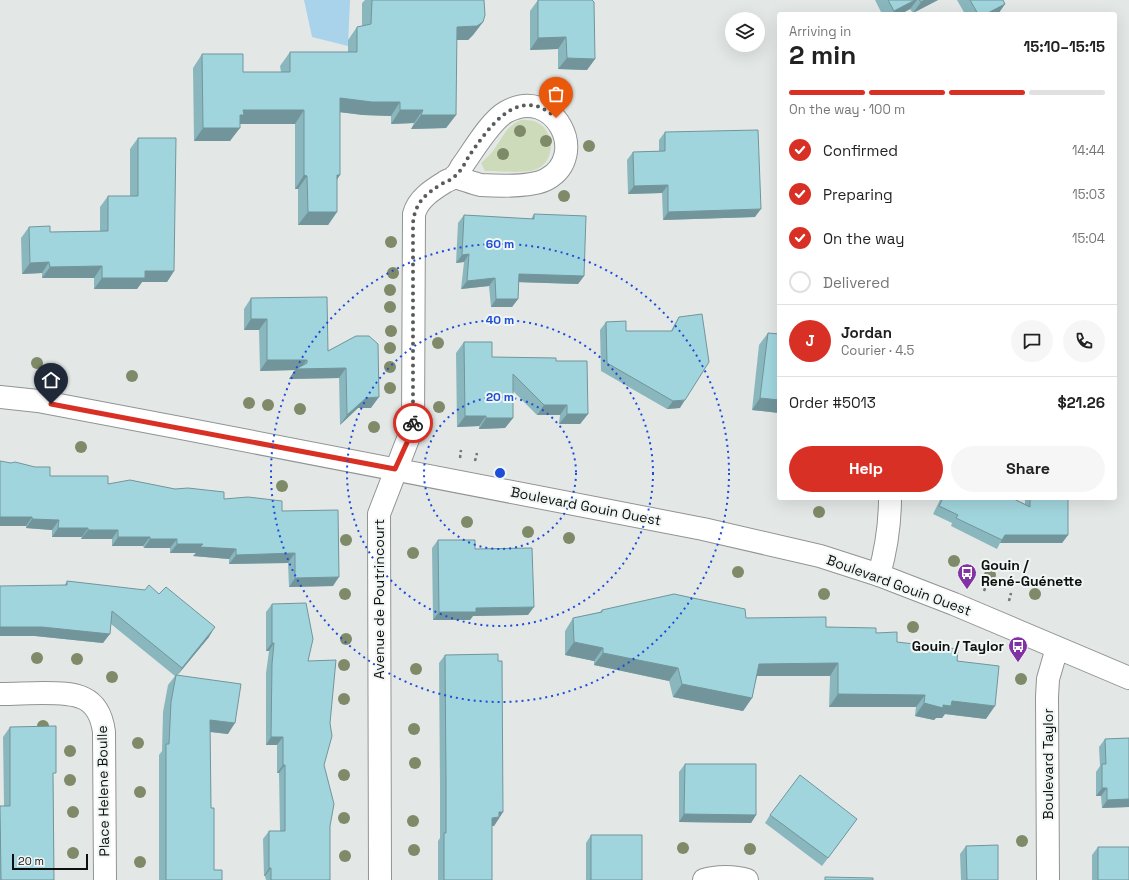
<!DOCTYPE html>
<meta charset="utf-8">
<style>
:root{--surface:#fff;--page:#f6f6f6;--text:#222;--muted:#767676;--line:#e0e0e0;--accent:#d93025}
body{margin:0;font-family:"Space Grotesk",sans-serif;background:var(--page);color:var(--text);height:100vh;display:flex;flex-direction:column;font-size:15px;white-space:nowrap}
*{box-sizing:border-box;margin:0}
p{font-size:13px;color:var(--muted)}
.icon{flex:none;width:22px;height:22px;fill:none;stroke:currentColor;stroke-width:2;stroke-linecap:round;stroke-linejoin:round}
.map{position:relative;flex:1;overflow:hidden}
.side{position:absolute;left:777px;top:12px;width:340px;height:488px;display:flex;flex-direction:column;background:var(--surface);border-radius:4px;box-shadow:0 4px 16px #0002}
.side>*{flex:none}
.buttons{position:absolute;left:725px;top:12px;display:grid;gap:8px}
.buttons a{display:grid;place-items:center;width:40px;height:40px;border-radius:50%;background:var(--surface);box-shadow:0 4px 16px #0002;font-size:20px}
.scale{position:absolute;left:12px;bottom:10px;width:76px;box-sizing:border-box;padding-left:4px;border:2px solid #0e100f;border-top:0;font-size:11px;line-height:14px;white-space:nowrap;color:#0e100f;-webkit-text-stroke:3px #f0f6f4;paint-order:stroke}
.pin{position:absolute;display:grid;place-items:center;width:34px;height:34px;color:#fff;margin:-41px -17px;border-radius:50% 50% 50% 0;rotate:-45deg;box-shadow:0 0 4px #0007}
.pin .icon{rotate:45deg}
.courier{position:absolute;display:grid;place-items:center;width:40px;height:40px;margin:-20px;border:3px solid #d93025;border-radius:50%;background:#fff;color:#222;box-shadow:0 1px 5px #0007}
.overview em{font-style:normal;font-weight:700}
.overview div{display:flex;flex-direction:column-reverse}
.overview{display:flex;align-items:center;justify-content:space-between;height:68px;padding:0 12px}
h1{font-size:26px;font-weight:700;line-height:30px}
.bar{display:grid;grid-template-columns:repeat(4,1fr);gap:6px 4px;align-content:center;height:48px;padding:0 12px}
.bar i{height:5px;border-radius:3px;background:var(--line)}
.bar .active{background:var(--accent)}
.bar p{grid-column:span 4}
.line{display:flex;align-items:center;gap:10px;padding:0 12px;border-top:1px solid var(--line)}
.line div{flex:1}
.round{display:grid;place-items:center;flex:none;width:42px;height:42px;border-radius:21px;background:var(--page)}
ol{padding:0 12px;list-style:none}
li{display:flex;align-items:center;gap:12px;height:44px}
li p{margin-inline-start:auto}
li .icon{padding:4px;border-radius:50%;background:var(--accent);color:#fff;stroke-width:4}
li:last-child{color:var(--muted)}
li i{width:22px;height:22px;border:2px solid var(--line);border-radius:50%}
.cta{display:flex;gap:8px;margin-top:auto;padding:8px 12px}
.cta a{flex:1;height:46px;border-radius:24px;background:var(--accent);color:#fff;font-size:16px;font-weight:700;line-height:46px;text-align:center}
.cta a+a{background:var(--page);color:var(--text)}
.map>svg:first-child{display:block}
.green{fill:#cedbbb}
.water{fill:#a9d3eb}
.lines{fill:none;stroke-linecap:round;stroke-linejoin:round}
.street-casing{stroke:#909493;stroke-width:24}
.secondary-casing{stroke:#909493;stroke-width:24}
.path{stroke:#737675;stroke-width:2.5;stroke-dasharray:3 3;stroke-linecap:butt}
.street{stroke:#fff;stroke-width:22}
.secondary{stroke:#fff;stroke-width:22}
.tree{fill:#7f8a68}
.wall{fill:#8ab7be}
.shaded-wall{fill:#71959b}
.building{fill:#a1d5dd;stroke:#71959b}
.done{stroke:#595c5b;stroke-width:4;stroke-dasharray:0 7.2}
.route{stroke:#d93025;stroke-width:5}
.ring{fill:none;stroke:#1d4ed8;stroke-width:2;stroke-dasharray:2 4}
.labels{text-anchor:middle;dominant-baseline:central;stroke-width:4;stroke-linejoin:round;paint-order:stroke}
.street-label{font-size:14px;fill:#0e100f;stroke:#f0f6f4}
.poi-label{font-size:14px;font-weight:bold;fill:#0e100f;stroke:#f0f6f4;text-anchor:start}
.centre{fill:#1d4ed8;stroke:#f0f6f4;stroke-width:2}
.ring-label{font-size:12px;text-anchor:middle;font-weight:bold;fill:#1d4ed8;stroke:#f0f6f4;stroke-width:4;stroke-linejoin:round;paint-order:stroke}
</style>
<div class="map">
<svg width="1129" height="880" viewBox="0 0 1129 880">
<rect width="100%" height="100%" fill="#e3e8e7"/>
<path class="green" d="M 521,120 C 526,120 532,120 536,122 C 555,130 556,161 537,169 C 525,174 498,171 485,171 L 481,163 C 486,158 491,154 495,148 C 504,136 506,126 521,120 Z"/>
<path class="water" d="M 304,0 L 350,0 L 348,46 L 312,37 Z"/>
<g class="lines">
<g class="street-casing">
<path id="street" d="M 879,575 C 886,550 890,524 890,498
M 0,694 C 14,694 29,693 43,693 C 75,693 99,694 104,732 L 105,880
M 380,880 L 379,514 L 413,426 L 414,214 C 418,199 432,190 445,182 C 448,180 453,179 455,176 C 458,174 460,169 462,166 C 473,151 490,121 506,112 C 554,85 590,155 547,179 C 533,187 498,186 481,185 C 472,183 463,179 455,177
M 704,880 C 716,876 735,876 747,880
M 1048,880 L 1047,697 L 1048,679 L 1057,648"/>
</g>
<g class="secondary-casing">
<path id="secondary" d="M 0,397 L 38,401 L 186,429 L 703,529 L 820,556 L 879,575 L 954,604 L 1129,678"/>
</g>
<path class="path" d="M 460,458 L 461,450
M 475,461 L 477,453
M 984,591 L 987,583
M 1009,601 L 1011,593"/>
<use href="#street" class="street"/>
<use href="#secondary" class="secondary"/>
</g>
<g class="tree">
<circle cx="520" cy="131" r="6"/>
<circle cx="546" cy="141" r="6"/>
<circle cx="589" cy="146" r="6"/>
<circle cx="503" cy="154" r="6"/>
<circle cx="564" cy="196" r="6"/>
<circle cx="391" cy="242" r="6"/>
<circle cx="393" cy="273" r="6"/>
<circle cx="390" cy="290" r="6"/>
<circle cx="390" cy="307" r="6"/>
<circle cx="391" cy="331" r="6"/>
<circle cx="438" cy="343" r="6"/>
<circle cx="390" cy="348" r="6"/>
<circle cx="37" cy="363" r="6"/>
<circle cx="390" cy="367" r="6"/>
<circle cx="132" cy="376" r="6"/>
<circle cx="390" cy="388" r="6"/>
<circle cx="249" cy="403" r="6"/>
<circle cx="268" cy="405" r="6"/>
<circle cx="439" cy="407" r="6"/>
<circle cx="300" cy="409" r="6"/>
<circle cx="374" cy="427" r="6"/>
<circle cx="81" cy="447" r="6"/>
<circle cx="282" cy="486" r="6"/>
<circle cx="819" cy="512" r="6"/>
<circle cx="467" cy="522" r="6"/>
<circle cx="528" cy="532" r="6"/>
<circle cx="569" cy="538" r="6"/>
<circle cx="346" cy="540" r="6"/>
<circle cx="413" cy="553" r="6"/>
<circle cx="954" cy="561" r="6"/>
<circle cx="738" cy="572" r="6"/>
<circle cx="990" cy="575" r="6"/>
<circle cx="345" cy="594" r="6"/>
<circle cx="824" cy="594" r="6"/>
<circle cx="1035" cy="594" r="6"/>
<circle cx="913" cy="627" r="6"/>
<circle cx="346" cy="639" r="6"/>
<circle cx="37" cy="658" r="6"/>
<circle cx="77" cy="659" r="6"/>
<circle cx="344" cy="665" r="6"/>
<circle cx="416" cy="669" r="6"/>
<circle cx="112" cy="677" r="6"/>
<circle cx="1021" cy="679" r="6"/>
<circle cx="344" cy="699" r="6"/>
<circle cx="43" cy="726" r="6"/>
<circle cx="414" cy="729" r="6"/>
<circle cx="138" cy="743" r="6"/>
<circle cx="70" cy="751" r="6"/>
<circle cx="415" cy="763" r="6"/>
<circle cx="344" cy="775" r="6"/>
<circle cx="70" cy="780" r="6"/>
<circle cx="140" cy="792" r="6"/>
<circle cx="73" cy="812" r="6"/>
<circle cx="344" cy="818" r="6"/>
<circle cx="413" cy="821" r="6"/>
<circle cx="1022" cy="841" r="6"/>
<circle cx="683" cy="848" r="6"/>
<circle cx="750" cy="849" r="6"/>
<circle cx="414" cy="850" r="6"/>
<circle cx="73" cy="853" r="6"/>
<circle cx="345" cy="856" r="6"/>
<circle cx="140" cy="862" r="6"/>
</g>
<path class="wall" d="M 365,0 L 484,0 L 483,22 L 473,35 L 468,40 L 456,40 L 456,115 L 446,128 L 411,129 L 414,123 L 391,124 L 391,116 L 363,115 L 340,112 L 337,180 L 337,212 L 328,225 L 298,225 L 298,189 L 295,189 L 295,124 L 240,124 L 230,141 L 194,141 L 193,68 L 202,54 L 243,72 L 281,72 L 280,66 L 290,52 L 348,52 L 348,40 L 357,27 L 362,26 L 362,3 Z
M 538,0 L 595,59 L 587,70 L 558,69 L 558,49 L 530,50 L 530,11 Z
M 875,0 L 938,0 L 913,13 L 910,9 L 901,14 L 882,14 Z
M 957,0 L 1003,0 L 1005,4 L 998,14 L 965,14 Z
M 665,132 L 755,217 L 663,220 L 662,193 L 628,194 L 627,160 L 633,152 L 659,151 L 659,140 Z
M 138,138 L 174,271 L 167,282 L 142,282 L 137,289 L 94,289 L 94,278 L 42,278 L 42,273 L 22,274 L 21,238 L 29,227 L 50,232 L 100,231 L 100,207 L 108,196 L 130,196 L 130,149 Z
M 534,214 L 584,276 L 578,284 L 519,282 L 518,299 L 512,307 L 491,307 L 489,286 L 461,289 L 464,262 L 456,263 L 458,223 L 464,215 L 531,219 Z
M 251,298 L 328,351 L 356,336 L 371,408 L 358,408 L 340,425 L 339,378 L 289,379 L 295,370 L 260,371 L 259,330 L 244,330 L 244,309 Z
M 679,317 L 680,408 L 667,409 L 601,371 L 600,330 L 606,322 L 626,331 L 671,331 L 674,325 Z
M 768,333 L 779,413 L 752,410 L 759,345 Z
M 464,342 L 492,357 L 556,361 L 588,414 L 580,424 L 559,424 L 560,415 L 537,415 L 513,391 L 513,418 L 505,428 L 479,429 L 479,426 L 457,427 L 456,353 Z
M 0,461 L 50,476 L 108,484 L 224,499 L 282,511 L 333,586 L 289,587 L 288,563 L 229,564 L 229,559 L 193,556 L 196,553 L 170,553 L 170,548 L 144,548 L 143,546 L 112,546 L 112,539 L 81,539 L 82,537 L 52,537 L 52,530 L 26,528 L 26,526 L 0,526 Z
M 941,498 L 1012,498 L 1025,504 L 1025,498 L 1068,498 L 1068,535 L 1062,543 L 1000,543 L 997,549 L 951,526 L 952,523 L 933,514 Z
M 438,540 L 475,549 L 528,615 L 473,616 L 470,620 L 433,620 L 432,548 Z
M 67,581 L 209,637 L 177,675 L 228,734 L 210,732 L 211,808 L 214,870 L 222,880 L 159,880 L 159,755 L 162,751 L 163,712 L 168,685 L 175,676 L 111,624 L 103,643 L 35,636 Z
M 272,604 L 308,661 L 324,765 L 330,826 L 330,880 L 266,880 L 265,876 L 264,876 L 263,839 L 269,831 L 280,831 L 279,773 L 277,773 L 277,745 L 266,745 L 266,673 L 269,651 L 266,651 L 266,612 Z
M 602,610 L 746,618 L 876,633 L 897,642 L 957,661 L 986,719 L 945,714 L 942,718 L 936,718 L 934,720 L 915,716 L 916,707 L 829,707 L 830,676 L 757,676 L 752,698 L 743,711 L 673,697 L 669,681 L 594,665 L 594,661 L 565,655 L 565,631 L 573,618 L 600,612 Z
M 445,655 L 503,812 L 494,826 L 492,826 L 492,880 L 438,880 L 438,841 L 440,838 L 440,787 L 439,663 Z
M 10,727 L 53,777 L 54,880 L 0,880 L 0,806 L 4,806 L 3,737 Z
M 1129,738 L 1129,807 L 1102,808 L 1101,796 L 1096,796 L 1096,772 L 1100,766 L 1099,747 L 1105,739 Z
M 685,764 L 756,815 L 751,823 L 679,822 L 679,772 Z
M 770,815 L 857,819 L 822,866 L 765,823 Z
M 591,835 L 642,880 L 586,880 L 586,843 Z
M 966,846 L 998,880 L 961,880 L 960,854 Z
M 1098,847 L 1129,880 L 1092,880 L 1092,855 Z"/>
<path class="shaded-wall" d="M 915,0 L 917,0 L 910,9 L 901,14 L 892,14 L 894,11 Z
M 925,0 L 938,0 L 913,13 L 921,2 Z
M 1005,4 L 998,14 L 986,14 Z
M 483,22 L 473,35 L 468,40 L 447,40 L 457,27 Z
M 566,37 L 558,49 L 530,50 L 538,38 Z
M 567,58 L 595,59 L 587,70 L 558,69 Z
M 340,98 L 400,102 L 391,116 L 363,115 L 330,111 Z
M 243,110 L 304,110 L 295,124 L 237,124 L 240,128 L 230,141 L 194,141 L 203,128 L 240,115 Z
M 400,110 L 423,110 L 414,123 L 391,124 Z
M 421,115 L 456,115 L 446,128 L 411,129 Z
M 304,175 L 307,176 L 298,189 L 295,189 Z
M 337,175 L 340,175 L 331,189 Z
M 668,185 L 662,193 L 628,194 L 634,186 Z
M 761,209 L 755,217 L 663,220 L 668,212 Z
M 308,212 L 337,212 L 328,225 L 298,225 Z
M 469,254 L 464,262 L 456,263 L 462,255 Z
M 49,262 L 42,273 L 22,274 L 30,263 Z
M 102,266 L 94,278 L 42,278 L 50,267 Z
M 145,271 L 174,271 L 167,282 L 142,282 L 137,289 L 94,289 L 102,278 Z
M 519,274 L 584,276 L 578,284 L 514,282 Z
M 495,278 L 489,286 L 461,289 L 467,281 Z
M 496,299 L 518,299 L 512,307 L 491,307 Z
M 251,319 L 267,319 L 259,330 L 244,330 Z
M 267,360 L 307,360 L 301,368 L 346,368 L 339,378 L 289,379 L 295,370 L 260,371 Z
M 379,397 L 371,408 L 358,408 L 340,425 L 347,415 L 366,398 Z
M 760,398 L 779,400 L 779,413 L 752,410 Z
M 685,400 L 680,408 L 667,409 L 673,401 Z
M 544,405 L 567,405 L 560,415 L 537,415 Z
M 567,414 L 588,414 L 580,424 L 559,424 Z
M 465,416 L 486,416 L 479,426 L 457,427 Z
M 486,418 L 513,418 L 505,428 L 479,429 Z
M 0,517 L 32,517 L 26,526 L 0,526 Z
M 32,519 L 59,520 L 52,530 L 26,528 Z
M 58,528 L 88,528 L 82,537 L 52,537 Z
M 88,530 L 118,530 L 112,539 L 81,539 Z
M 1005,535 L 1068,535 L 1062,543 L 1000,543 Z
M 118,537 L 150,537 L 143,546 L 112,546 Z
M 150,539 L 177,539 L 170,548 L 144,548 Z
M 177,544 L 203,544 L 236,549 L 229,559 L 193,556 L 196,553 L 170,553 Z
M 295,553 L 288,563 L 229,564 L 236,555 Z
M 339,577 L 333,586 L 289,587 L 295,578 Z
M 534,607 L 528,615 L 473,616 L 470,620 L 433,620 L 439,612 L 476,608 Z
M 0,627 L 42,627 L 110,634 L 103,643 L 35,636 L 0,636 Z
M 215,627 L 209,637 L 176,677 L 182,668 Z
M 574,642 L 603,648 L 594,661 L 565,655 Z
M 272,643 L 274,643 L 269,651 L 266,651 Z
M 603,653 L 678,668 L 669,681 L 594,665 Z
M 838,663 L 830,676 L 750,676 L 759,664 Z
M 682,684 L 752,698 L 743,711 L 673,697 Z
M 838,694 L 925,695 L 916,707 L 829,707 Z
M 952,701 L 995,706 L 986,719 L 945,714 L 942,718 L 936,718 L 934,720 L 915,716 L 924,703 L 943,705 Z
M 210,720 L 235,723 L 228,734 L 203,731 Z
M 271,737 L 283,737 L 277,745 L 266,745 Z
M 283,765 L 285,765 L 279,773 L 277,773 Z
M 1102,788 L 1107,788 L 1101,796 L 1096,796 Z
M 1129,799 L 1129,807 L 1102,808 L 1107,800 Z
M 499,812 L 503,812 L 494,826 L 486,826 L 492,818 Z
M 684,814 L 756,815 L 751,823 L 679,822 Z
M 269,868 L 271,868 L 265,876 L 264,876 Z"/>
<path class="building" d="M 372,0 L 484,0 L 485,15 L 483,22 L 477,26 L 457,27 L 456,115 L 421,115 L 423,110 L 400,110 L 400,102 L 372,102 L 340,98 L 340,175 L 337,175 L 337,212 L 308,212 L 307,176 L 304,175 L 304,110 L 243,110 L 244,115 L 240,115 L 240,128 L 203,128 L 202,54 L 243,54 L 243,72 L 290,72 L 290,52 L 357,52 L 357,27 L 371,24 Z
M 538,0 L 592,0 L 594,2 L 595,59 L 567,58 L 566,37 L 538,38 Z
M 888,0 L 915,0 L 894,11 Z
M 919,0 L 925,0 L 921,2 Z
M 970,0 L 1003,0 L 1005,4 L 986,14 L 978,14 Z
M 758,130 L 761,209 L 668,212 L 668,185 L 634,186 L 633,152 L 665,151 L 665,132 Z
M 138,138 L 176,138 L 174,271 L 145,271 L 145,278 L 102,278 L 102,266 L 50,267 L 49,262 L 30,263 L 29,227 L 50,226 L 50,232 L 108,231 L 108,196 L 138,196 Z
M 534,214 L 586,216 L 584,276 L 519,274 L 518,299 L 496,299 L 495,278 L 467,281 L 469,254 L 462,255 L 464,215 L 534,219 Z
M 327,297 L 328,351 L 356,336 L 369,336 L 378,344 L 379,397 L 366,398 L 347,415 L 346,368 L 296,369 L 307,363 L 307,360 L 267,360 L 267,319 L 251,319 L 251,298 Z
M 702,314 L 709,362 L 685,400 L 673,401 L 607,363 L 606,322 L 626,321 L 626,331 L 672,331 L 679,317 Z
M 768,333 L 779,334 L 779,400 L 760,398 Z
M 464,342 L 492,342 L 492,357 L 556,358 L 556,361 L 587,361 L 588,414 L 567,414 L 567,405 L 544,405 L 513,374 L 513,418 L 486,418 L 486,416 L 465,416 Z
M 0,461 L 11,463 L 15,462 L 35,467 L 50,467 L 50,476 L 108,476 L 108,484 L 130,480 L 175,489 L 188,488 L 224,492 L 224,499 L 248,497 L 282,501 L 282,511 L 338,510 L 339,577 L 295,578 L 295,553 L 236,555 L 236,549 L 200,547 L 203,544 L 177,544 L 177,539 L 150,539 L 150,537 L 118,537 L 118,530 L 88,530 L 88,528 L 58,528 L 59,520 L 32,519 L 32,517 L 0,517 Z
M 943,498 L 1012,498 L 1030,507 L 1030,498 L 1068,498 L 1068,535 L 1005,535 L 1002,540 L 956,518 L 958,515 L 939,506 Z
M 438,540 L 475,540 L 475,549 L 532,548 L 534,607 L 476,608 L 476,612 L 439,612 Z
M 67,581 L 145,590 L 149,585 L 159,594 L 166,587 L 215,627 L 182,668 L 112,611 L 110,634 L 42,627 L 0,627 L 0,586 L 67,585 Z
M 674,594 L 745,609 L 746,618 L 826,617 L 826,627 L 876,628 L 876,633 L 897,632 L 897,642 L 958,649 L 957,661 L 999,666 L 995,706 L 952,701 L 951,706 L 943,705 L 943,708 L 924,703 L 925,695 L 838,694 L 838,663 L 759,664 L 752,698 L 682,684 L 678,668 L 603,653 L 603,648 L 574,642 L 573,618 L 602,612 L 602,610 Z
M 306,603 L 313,639 L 308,661 L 336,660 L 330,723 L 332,736 L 324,765 L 334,804 L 330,826 L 330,880 L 271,880 L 271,868 L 269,868 L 269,831 L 285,831 L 285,765 L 283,765 L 283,737 L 271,737 L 272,664 L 274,643 L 272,643 L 272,604 Z
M 498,654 L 498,661 L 502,661 L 503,812 L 499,812 L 499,817 L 492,818 L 492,880 L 444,880 L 444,833 L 446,833 L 446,779 L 445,655 Z
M 176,675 L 241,684 L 235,723 L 210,720 L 211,808 L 214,808 L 214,870 L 222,870 L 222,880 L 166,880 L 166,744 L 169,744 L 171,702 Z
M 56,726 L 56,773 L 53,773 L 54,880 L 1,880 L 0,806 L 10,806 L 10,727 Z
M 1129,738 L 1129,799 L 1107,800 L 1107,788 L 1102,788 L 1102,764 L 1106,764 L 1105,739 Z
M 685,764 L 756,764 L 756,815 L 684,814 Z
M 800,775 L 857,819 L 828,858 L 770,815 Z
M 591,835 L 642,835 L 642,880 L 591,880 Z
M 998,845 L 998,880 L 967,880 L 966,846 Z
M 1098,847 L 1129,847 L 1129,880 L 1098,880 Z
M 825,877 L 873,878 L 873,880 L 825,880 Z"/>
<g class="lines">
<path class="done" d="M 413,423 L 413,223 C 415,203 425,194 442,184 C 446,181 452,180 455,176 C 461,171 465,163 469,156 C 489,127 519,83 556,118"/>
<path class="route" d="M 51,404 L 395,469 L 410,436 L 413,423"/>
</g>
<g class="ring">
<circle cx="500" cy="473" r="76"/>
<circle cx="500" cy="473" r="153"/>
<circle cx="500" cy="473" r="229"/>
</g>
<defs>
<g id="bus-pin" transform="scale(1)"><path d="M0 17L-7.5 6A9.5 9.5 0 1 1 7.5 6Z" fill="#8232a2" stroke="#f0f6f4"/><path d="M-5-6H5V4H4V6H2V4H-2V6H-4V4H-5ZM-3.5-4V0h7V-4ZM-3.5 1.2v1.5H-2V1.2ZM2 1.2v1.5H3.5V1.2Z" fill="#fff"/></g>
</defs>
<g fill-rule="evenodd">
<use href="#bus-pin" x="967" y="573"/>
<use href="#bus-pin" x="1018" y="646"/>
</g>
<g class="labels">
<g class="street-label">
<text transform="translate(586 506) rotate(11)">Boulevard Gouin Ouest</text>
<text transform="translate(899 585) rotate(20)">Boulevard Gouin Ouest</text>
<text transform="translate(379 599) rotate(-90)">Avenue de Poutrincourt</text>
<text transform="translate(1048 764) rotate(-90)">Boulevard Taylor</text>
<text transform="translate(103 791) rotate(-91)">Place Helene Boulle</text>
</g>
<g class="poi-label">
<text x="981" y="565">Gouin /<tspan x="981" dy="16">René-Guénette</tspan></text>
<text x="1004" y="646" text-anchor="end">Gouin / Taylor</text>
</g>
</g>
<circle cx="500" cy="473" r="6" class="centre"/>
<g class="ring-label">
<text x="500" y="248">60 m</text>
<text x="500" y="324">40 m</text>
<text x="500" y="401">20 m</text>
</g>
</svg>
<div class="buttons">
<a><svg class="icon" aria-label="layers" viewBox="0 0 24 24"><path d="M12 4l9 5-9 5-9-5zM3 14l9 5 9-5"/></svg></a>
</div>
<div class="scale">20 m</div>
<div class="pin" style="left:556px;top:118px;background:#ea580c"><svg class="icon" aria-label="bag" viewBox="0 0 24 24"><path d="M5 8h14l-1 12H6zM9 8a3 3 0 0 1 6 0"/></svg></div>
<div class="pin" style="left:51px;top:404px;background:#1f2937"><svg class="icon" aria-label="home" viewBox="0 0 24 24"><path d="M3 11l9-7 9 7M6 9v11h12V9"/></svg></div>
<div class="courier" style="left:413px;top:423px"><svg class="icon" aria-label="bike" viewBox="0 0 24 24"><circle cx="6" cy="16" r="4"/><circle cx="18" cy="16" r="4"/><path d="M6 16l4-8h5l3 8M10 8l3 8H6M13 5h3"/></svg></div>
<section class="side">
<div class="overview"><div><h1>2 min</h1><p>Arriving in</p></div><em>15:10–15:15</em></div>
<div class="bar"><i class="active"></i><i class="active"></i><i class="active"></i><i></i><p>On the way · 100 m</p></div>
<ol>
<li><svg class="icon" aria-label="check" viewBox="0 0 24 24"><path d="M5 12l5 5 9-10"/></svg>Confirmed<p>14:44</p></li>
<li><svg class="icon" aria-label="check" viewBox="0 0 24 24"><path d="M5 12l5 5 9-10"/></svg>Preparing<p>15:03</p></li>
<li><svg class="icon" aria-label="check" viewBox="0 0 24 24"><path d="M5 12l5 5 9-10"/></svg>On the way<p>15:04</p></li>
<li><i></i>Delivered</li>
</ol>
<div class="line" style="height:72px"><b class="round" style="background:var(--accent);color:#fff">J</b><div><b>Jordan</b><p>Courier · 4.5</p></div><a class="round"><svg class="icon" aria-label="chat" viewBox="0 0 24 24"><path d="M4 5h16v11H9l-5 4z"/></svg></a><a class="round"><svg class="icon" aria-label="phone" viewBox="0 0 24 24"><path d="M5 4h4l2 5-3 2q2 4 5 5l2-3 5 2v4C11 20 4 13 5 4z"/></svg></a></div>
<div class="line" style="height:52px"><div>Order #5013</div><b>$21.26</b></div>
<div class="cta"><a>Help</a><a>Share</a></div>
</section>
</div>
